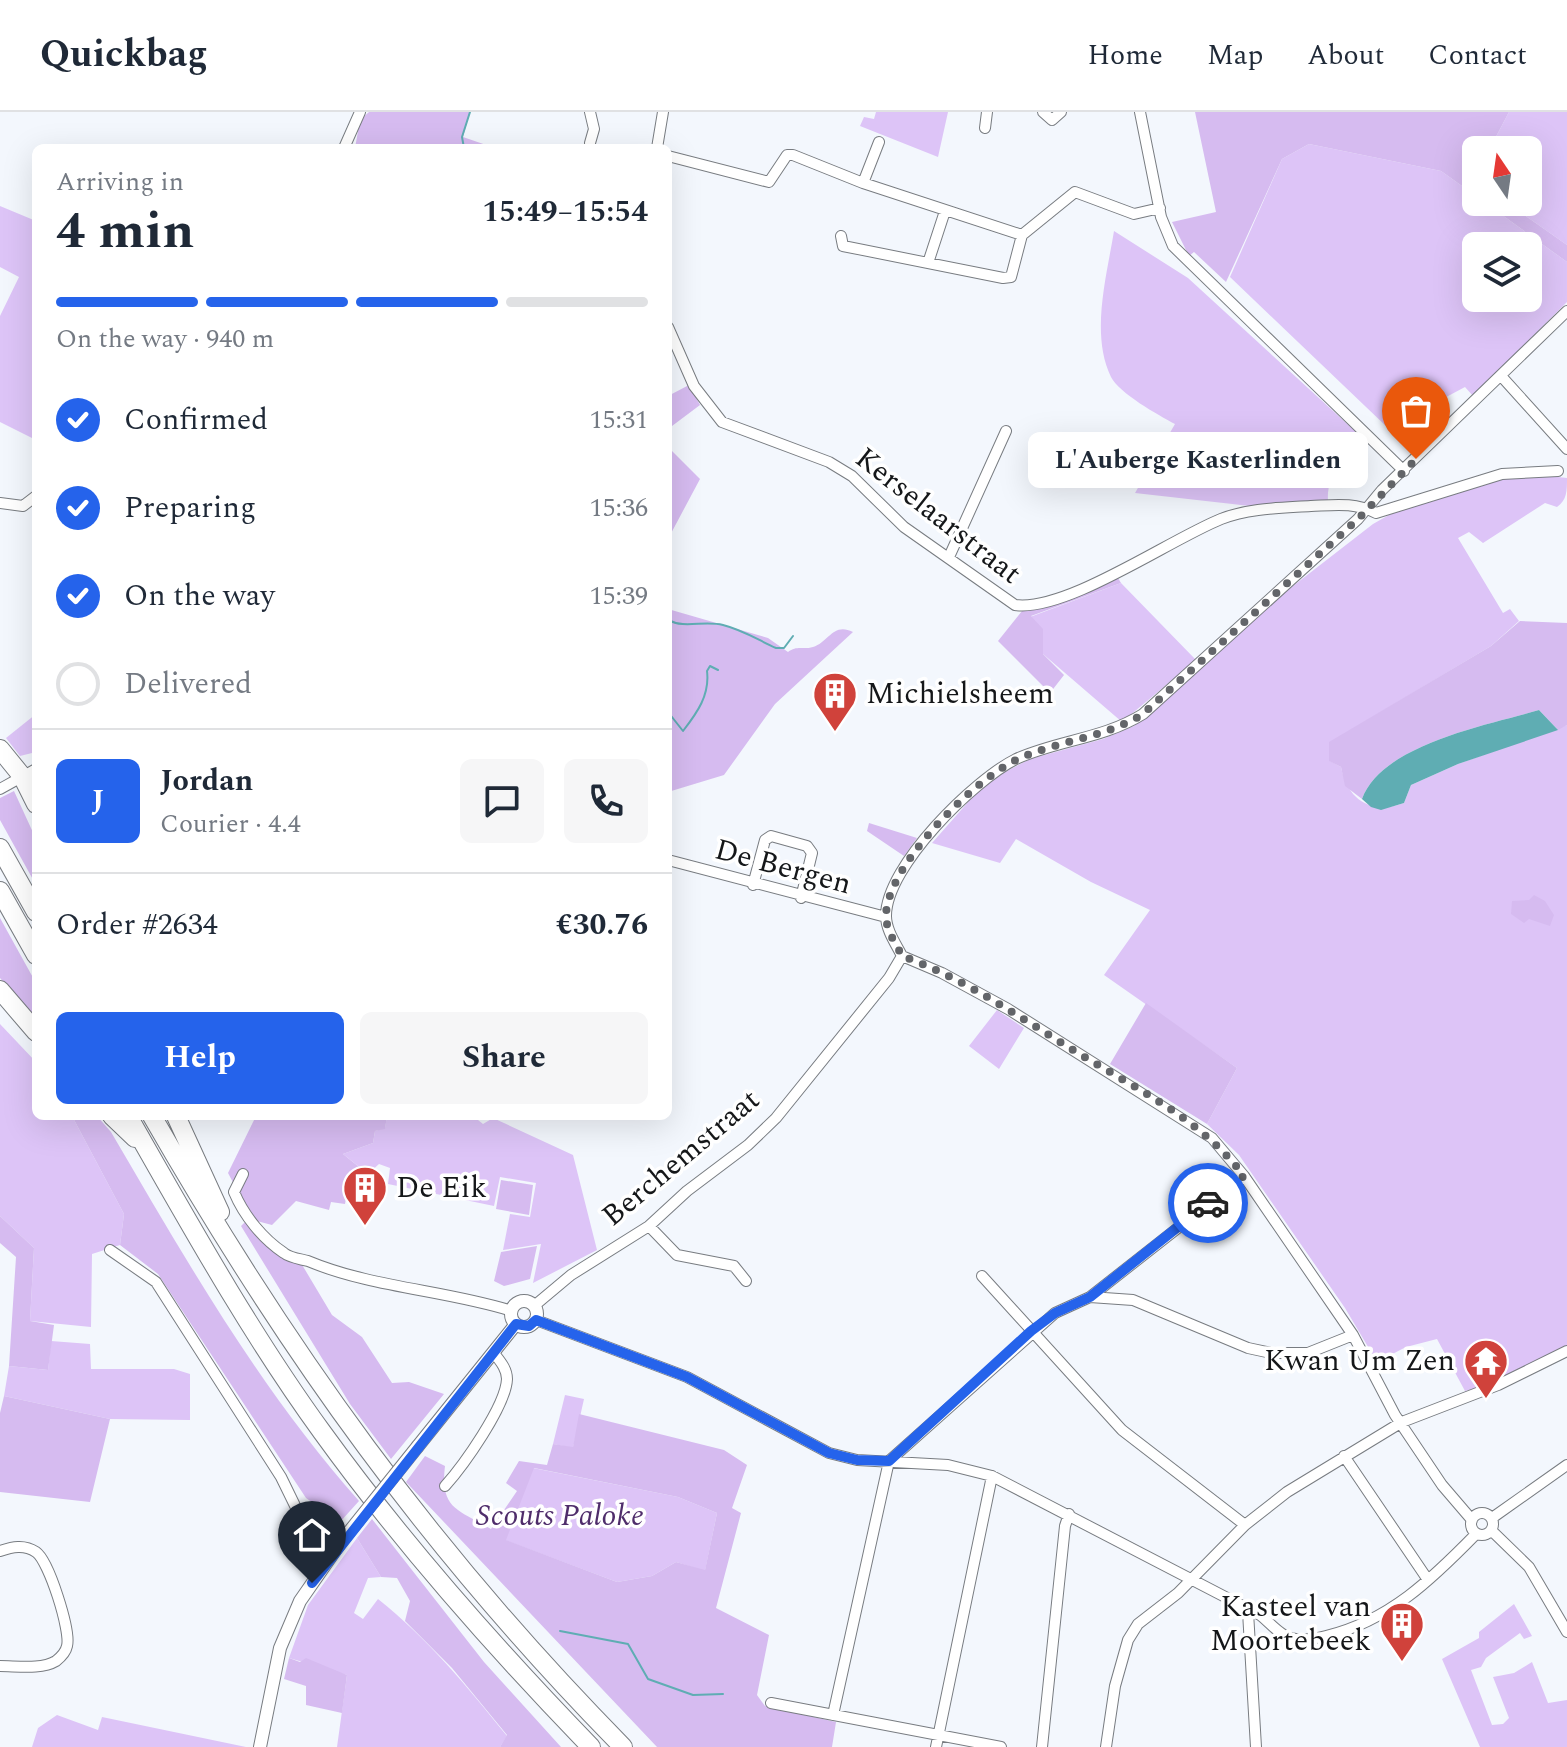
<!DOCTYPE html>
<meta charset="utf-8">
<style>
:root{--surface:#fff;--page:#f6f6f7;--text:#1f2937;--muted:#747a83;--line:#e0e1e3;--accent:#2563eb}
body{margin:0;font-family:Spectral,serif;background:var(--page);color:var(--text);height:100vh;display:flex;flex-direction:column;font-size:30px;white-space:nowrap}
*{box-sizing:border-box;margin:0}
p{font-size:26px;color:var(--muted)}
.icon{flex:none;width:44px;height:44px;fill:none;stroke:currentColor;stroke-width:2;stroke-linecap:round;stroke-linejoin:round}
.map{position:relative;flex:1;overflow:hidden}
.panel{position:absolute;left:32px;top:32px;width:640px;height:976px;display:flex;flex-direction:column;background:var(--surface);border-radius:12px;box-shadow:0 8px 32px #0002}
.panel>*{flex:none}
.needle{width:52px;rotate:347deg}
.fabs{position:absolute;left:1462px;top:24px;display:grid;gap:16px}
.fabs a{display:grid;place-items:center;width:80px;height:80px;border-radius:12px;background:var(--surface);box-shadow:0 8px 32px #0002;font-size:40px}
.pin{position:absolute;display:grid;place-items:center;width:68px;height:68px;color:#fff;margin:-82px -34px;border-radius:50% 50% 50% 0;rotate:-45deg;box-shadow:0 0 8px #0007}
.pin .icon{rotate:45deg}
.courier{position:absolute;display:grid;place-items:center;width:80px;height:80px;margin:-40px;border:6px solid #2563eb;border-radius:50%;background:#fff;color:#222;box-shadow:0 2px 10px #0007}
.bubble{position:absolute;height:56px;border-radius:12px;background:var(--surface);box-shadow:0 8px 32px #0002;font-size:26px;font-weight:700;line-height:56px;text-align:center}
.headline em{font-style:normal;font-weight:700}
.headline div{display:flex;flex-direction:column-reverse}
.headline{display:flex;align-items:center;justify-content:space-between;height:136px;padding:0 24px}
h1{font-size:52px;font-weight:700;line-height:60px}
.bar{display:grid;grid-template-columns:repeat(4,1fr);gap:12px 8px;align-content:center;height:96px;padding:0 24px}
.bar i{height:10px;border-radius:6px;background:var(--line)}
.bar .active{background:var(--accent)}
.bar p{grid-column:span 4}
.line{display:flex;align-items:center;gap:20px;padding:0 24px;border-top:2px solid var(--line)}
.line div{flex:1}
.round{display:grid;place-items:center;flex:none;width:84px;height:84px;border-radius:12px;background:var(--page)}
ol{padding:0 24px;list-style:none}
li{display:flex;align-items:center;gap:24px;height:88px}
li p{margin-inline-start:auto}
li .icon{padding:8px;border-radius:50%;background:var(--accent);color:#fff;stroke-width:4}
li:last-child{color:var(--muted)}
li i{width:44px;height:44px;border:4px solid var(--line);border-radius:50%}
.action{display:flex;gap:16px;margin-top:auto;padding:16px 24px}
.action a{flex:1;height:92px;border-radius:12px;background:var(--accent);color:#fff;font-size:32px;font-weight:700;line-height:92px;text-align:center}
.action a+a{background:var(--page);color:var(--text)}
header{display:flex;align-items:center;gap:48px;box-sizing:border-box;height:112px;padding:0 40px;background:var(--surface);border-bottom:2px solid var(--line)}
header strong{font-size:38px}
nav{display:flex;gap:44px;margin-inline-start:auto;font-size:28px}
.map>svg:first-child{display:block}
.green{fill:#ddc4f7;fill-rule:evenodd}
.forest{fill:#d6bbf0;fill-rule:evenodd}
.water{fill:#5fadb3}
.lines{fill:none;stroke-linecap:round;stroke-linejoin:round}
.stream{stroke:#5fadb3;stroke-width:2}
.minor-casing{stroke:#787c81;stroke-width:12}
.tertiary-casing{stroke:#787c81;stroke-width:14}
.motorway-casing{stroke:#787c81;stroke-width:20}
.minor{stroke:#fff;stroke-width:10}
.tertiary{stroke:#fff;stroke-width:12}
.motorway{stroke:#fff;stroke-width:18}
.tertiary-bridge-casing{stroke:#787c81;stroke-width:14;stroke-linecap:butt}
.tertiary-bridge{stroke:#fff;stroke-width:12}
.done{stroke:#636569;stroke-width:8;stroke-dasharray:0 14.4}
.route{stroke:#2563eb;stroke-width:10}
.labels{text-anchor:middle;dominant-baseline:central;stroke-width:7;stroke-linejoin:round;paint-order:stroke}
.street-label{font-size:30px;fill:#151719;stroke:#fff}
.poi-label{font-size:30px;fill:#151719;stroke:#fff;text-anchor:start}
.park-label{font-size:30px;font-style:italic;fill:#4f2d6b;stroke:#fff}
</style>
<header>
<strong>Quickbag</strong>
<nav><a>Home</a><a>Map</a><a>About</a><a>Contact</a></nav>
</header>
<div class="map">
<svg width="1567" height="1635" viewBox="0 0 1567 1635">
<rect width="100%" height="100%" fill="#f3f7fd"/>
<path class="green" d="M 876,0 L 948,0 L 938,45 L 860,14 L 864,5 L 874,7 Z
M 1509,0 L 1567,0 L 1567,133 L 1506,90 L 1528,90 L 1528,38 L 1489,38 Z
M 1309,32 L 1441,59 L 1476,84 L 1476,90 L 1484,90 L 1567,150 L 1567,190 L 1473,284 L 1465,275 L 1388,316 L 1230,165 L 1282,47 ZM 1476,134 L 1528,134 L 1528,186 L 1476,186 Z
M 0,94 L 36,109 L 36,328 L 0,310 L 0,204 L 19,165 L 0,155 Z
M 1114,119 L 1188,166 L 1367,330 C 1346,346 1326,360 1328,390 L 1250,394 L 1135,381 L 1175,312 C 1158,303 1119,281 1111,265 C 1090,222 1107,163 1114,119 Z
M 1549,364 L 1567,366 C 1567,379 1567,388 1557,395 L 1545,391 L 1483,431 L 1469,420 L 1458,426 L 1503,501 L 1510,497 L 1519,509 L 1491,534 L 1329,631 L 1330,649 L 1341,655 C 1348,689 1372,703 1404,691 L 1411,673 L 1458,652 L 1567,613 L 1567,1234 L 1485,1274 L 1465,1279 L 1437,1227 L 1406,1235 L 1377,1250 L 1345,1196 L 1239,1043 L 1207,1012 L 1237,956 L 1104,863 L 1150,798 L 1091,770 L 1016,727 L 1000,751 L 932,731 L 977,680 L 1005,660 L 1030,647 L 1103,627 L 1134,614 L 1275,488 L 1373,412 L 1396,399 L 1499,367 Z
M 1121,471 L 1196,548 L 1122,610 L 1043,542 L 1043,518 L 1030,505 Z
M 36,602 L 36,640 L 20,644 L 6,626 Z
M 997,898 L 1024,916 L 999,957 L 969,934 Z
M 0,912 L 36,950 L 36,1004 L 72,1004 L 124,1102 L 120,1133 L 92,1142 L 91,1215 L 30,1209 L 34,1136 L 0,1104 Z
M 387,1004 L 473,1004 L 483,1012 L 493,1006 L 573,1043 L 597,1138 L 533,1171 L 541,1132 L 503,1138 L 510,1102 L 530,1105 L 536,1071 L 500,1065 L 494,1094 L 388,1072 L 390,1056 L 379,1052 L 368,1062 L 343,1042 L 373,1031 L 375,1019 L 385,1016 Z
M 51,1229 L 90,1232 L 91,1257 L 174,1257 L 190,1262 L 190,1308 L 110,1307 L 4,1284 L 9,1254 L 48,1258 Z
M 565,1283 L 584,1287 L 573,1336 L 553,1332 Z
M 533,1356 L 678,1385 L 717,1401 L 705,1459 L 676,1450 L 652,1464 L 617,1470 L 505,1428 Z
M 357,1426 L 381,1465 L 368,1466 L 354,1501 L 363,1507 L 378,1487 C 428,1527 467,1574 507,1624 L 500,1635 L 337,1635 L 347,1563 L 289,1546 L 308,1493 Z
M 1514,1492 L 1532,1524 L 1524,1527 L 1520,1521 L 1486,1546 L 1481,1555 L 1471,1558 L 1492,1613 L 1503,1612 L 1509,1606 L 1493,1565 L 1514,1561 L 1532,1550 L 1548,1591 L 1567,1588 L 1567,1635 L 1480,1635 L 1442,1547 L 1479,1526 L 1479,1520 Z
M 57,1603 L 98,1618 L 102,1605 L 246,1635 L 32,1635 L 38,1616 Z"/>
<path class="forest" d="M 369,0 L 470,0 L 463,25 L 492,35 L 355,36 L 360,8 Z
M 1195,0 L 1509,0 L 1489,38 L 1476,38 L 1465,60 L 1476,68 L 1476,84 L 1441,59 L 1309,32 L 1282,47 L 1226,170 L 1194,140 L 1189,144 L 1172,110 L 1216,100 Z
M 1484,90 L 1506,90 L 1567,133 L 1567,150 Z
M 689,273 L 700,293 L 668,317 L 668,284 Z
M 668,335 L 700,367 L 668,427 Z
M 1118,466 L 1121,471 L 1031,504 L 1043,517 L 1043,542 L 1064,563 L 1050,581 L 998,529 L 1022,499 Z
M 668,497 L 768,526 L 788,540 C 797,533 803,538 813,535 C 829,530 833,510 853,520 L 775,592 L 724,663 L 668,680 Z
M 1520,509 L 1567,511 L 1567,613 L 1558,618 L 1539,598 C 1488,613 1382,632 1362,687 L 1345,674 L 1341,655 L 1329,649 L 1329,630 L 1491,534 Z
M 14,679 L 36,727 L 36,773 L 0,708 L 0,686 Z
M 869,711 L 917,726 L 904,744 L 867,719 Z
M 1534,783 L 1545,789 L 1554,803 L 1550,814 L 1529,807 L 1524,811 L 1511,802 L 1512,789 L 1529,788 Z
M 0,806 L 36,871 L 36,909 L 0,866 Z
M 1146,891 L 1237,956 L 1207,1012 L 1110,952 Z
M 72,1004 L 97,1004 L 111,1020 C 186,1148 260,1278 359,1389 L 340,1410 L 306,1386 L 158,1162 L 120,1133 L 124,1102 Z
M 256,1004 L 387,1004 L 385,1017 L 375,1019 L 373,1031 L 343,1042 L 369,1063 L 347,1080 L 345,1092 L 331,1090 L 329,1098 L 296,1089 L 272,1113 L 253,1108 L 228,1061 Z
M 501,1068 L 533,1073 L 529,1103 L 496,1097 Z
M 0,1104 L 34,1136 L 30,1209 L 54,1213 L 48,1258 L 9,1254 L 16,1145 L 0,1131 Z
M 246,1109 L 301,1151 L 332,1203 L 362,1225 L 392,1271 L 409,1270 L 444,1282 L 391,1347 L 350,1292 L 241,1114 Z
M 537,1134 L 530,1167 L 504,1174 L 494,1169 L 501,1140 Z
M 4,1284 L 110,1307 L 90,1390 L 0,1380 L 0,1301 Z
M 579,1302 L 724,1338 L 747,1353 L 732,1396 L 741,1401 L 716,1496 L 769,1523 L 757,1583 L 765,1594 L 836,1610 L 832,1635 L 657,1635 L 406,1370 L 425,1344 L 445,1354 C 440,1397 457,1397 491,1417 L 517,1379 L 506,1371 L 519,1349 L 547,1353 L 553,1332 L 573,1335 ZM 534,1356 L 678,1385 L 717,1401 L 705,1458 L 676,1450 L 652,1464 L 617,1470 L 506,1428 Z
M 372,1407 L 484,1550 L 561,1635 L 500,1635 L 507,1623 L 452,1556 L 405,1509 L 410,1489 L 397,1466 L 381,1465 L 357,1426 Z
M 289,1546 L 300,1550 L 306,1546 L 347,1563 L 342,1601 L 306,1593 L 306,1574 L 284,1567 Z"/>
<path class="water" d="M 1539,598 L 1558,618 L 1458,652 L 1411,673 L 1404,691 L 1381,698 L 1371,695 L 1362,687 C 1382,632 1488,613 1539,598 Z"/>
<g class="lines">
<path class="stream" d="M 464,36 L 462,25 L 470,0
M 668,508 C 685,517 704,508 723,513 C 743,518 758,528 776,536 L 784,536 L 793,524
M 668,600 L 683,619 C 697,601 710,583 707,559 L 710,554 L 718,558
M 560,1519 L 628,1532 L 648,1567 L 693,1583 L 723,1582"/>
<g class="minor-casing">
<path id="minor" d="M 1043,0 L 1052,8 L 1061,0
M 1140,0 L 1161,105 L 1173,134 L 1404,359
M 985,16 L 987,0
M 590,31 L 594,17 L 590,0
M 344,36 L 360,0
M 657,36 L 663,0
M 668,44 L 769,70 L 787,43 L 793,43 L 863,71 L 1022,123 L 1075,80 L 1134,102 L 1160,96
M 863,71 L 879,30
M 841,124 L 843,134 L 1003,166 L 1011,165 L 1022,123
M 928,151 L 945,99
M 668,215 L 694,274 L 722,310 L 829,350 L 852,364 L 904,415 L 1015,493 C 1066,500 1169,428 1221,407 C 1249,396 1281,396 1311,394 C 1335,393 1354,390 1376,401 L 1502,362 L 1558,359
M 1502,265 L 1567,337
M 0,391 L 23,394 L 36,384
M 949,445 L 1006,319
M 0,677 L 36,657
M 668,748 L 886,805
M 753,773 L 765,728 L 771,724 L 807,734 L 812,741 L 801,786
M 902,844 C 896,832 886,818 886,804 C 886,754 974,668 1016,647 C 1058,628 1103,627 1143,602 L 1358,407 L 1382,378 L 1567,199
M 902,844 L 942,861 L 1008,897 L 1212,1026 L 1244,1064 L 1353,1223 L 1395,1303 L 1442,1373 L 1472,1408
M 243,1062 L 234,1080 C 244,1104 263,1127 284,1141 C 290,1146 301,1147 308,1149 C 373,1176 445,1178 512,1199
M 649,1114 L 677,1143 L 734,1154 L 746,1169
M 110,1138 L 156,1170 L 281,1365 L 324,1453
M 982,1164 L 1122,1318 L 1245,1413
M 1090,1185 L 1244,1064
M 534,1194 L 571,1163 L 649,1114 L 687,1079 L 748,1033 L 776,1006 L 889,866 L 902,844
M 536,1208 L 687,1265 L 829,1341 L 857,1348 L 948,1353 L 992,1364 L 1260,1503 C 1268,1509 1275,1518 1284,1523 C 1295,1530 1314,1527 1326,1524 C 1389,1509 1432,1467 1476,1422
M 1344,1344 L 1428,1468
M 445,1374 C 463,1354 506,1294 507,1267 C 507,1256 499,1248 493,1240
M1471 1412a11 11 0 1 1 22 0a11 11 0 1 1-22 0Z
M 1492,1406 L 1567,1353
M 1492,1419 L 1529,1455 L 1567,1520
M 0,1439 C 12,1435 24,1432 36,1440 C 49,1449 71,1519 67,1534 C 66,1539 61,1545 56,1549 C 41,1558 17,1554 0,1554
M 1248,1500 L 1256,1635
M 771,1591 L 1001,1635
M 833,1603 L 889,1349 L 1055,1201 L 1090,1185 L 1133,1188 L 1248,1236 L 1271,1241 L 1308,1241 L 1353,1223
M 936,1635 L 992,1364
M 1042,1635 L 1065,1414 L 1069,1402
M 1106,1635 L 1115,1574 L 1128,1528 L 1138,1512 L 1178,1481 L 1245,1413 L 1287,1380 L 1402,1310 L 1498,1273 L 1567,1239"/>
</g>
<g class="tertiary-casing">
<path id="tertiary" d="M511 1202a13 13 0 1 1 26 0a13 13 0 1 1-26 0Z
M 418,1334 L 516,1212
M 260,1635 L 280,1536 L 300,1489 L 341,1430"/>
</g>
<g class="motorway-casing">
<path id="motorway" d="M 0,637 L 22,664 L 36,692
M 0,736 L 36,800
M 0,779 L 36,843
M 0,878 L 36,920
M 112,1004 L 135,1026
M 128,1004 C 189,1111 250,1221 322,1320 C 403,1432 495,1536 591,1635
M 152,1004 C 288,1241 431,1440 623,1635
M 176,1004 L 220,1100"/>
</g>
<use href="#minor" class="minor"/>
<use href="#tertiary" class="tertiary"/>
<use href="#motorway" class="motorway"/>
<g class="tertiary-bridge-casing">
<path id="tertiary-bridge" d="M 341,1430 L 418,1334"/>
</g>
<use href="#tertiary-bridge" class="tertiary-bridge"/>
</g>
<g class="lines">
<path class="done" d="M 1208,1091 L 1244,1064 C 1200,1006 1133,975 1073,938 C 1018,904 963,866 902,844 C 896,832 886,818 886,804 C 886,754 974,668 1016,648 C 1058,628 1103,627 1143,602 L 1358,407 L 1416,347"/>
<path class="route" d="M 312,1471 L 516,1212 L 529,1214 L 536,1208 L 687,1265 L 829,1341 L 857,1348 L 889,1349 L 1031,1219 L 1055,1201 L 1090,1185 L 1208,1091"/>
</g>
<defs>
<g id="building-pin" transform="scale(2.3)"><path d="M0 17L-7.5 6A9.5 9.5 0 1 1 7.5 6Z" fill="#d0423b" stroke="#fff"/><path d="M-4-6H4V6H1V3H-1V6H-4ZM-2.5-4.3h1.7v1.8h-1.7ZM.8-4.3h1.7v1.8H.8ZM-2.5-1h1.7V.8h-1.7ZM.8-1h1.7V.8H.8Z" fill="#fff"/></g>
<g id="temple-pin" transform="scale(2.3)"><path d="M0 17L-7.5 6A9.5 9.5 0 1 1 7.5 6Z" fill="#d0423b" stroke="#fff"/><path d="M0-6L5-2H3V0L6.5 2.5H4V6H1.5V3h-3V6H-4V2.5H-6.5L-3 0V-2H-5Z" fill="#fff"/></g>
</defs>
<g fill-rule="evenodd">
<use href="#building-pin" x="835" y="582"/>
<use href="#building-pin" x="365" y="1076"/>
<use href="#temple-pin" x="1486" y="1249"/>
<use href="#building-pin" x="1402" y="1512"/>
</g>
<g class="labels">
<g class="street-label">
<text transform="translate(938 404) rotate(38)">Kerselaarstraat</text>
<text transform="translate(783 755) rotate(15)">De Bergen</text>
<text transform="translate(681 1046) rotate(-40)">Berchemstraat</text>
</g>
<g class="poi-label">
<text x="866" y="582">Michielsheem</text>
<text x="396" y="1076">De Eik</text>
<text x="1455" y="1249" text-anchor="end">Kwan Um Zen</text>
<text x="1371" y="1495" text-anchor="end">Kasteel van<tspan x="1371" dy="34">Moortebeek</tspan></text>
</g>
<g class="park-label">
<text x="560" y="1404">Scouts Paloke</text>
</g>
</g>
</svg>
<div class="fabs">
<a><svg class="needle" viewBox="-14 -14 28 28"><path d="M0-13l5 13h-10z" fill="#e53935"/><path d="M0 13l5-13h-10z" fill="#747a83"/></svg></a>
<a><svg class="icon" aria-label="layers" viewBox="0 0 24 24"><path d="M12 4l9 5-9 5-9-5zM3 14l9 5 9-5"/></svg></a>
</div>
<div class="pin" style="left:1416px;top:347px;background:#ea580c"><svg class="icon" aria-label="bag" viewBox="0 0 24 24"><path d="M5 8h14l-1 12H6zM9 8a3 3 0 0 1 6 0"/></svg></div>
<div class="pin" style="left:312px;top:1471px;background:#1f2937"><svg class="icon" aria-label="home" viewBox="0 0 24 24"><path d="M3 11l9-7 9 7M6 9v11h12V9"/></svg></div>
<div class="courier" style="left:1208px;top:1091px"><svg class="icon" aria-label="car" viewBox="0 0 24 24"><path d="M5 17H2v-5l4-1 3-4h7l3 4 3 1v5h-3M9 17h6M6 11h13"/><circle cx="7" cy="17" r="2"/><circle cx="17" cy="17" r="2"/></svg></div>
<div class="bubble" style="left:1028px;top:320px;width:340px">L'Auberge Kasterlinden</div>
<section class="panel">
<div class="headline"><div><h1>4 min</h1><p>Arriving in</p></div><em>15:49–15:54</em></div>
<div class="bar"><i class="active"></i><i class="active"></i><i class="active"></i><i></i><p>On the way · 940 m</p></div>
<ol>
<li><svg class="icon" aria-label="check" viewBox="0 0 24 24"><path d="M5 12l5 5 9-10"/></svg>Confirmed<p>15:31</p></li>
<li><svg class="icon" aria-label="check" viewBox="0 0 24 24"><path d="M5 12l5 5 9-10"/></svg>Preparing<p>15:36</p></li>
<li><svg class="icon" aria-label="check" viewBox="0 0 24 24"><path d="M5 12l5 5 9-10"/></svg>On the way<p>15:39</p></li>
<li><i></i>Delivered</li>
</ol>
<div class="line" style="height:144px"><b class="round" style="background:var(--accent);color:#fff">J</b><div><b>Jordan</b><p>Courier · 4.4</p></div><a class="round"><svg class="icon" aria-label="chat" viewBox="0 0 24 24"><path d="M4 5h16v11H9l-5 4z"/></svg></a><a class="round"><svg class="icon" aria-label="phone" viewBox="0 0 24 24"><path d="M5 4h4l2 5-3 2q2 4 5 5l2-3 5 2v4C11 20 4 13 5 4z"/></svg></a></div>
<div class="line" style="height:104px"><div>Order #2634</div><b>€30.76</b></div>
<div class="action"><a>Help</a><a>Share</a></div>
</section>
</div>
